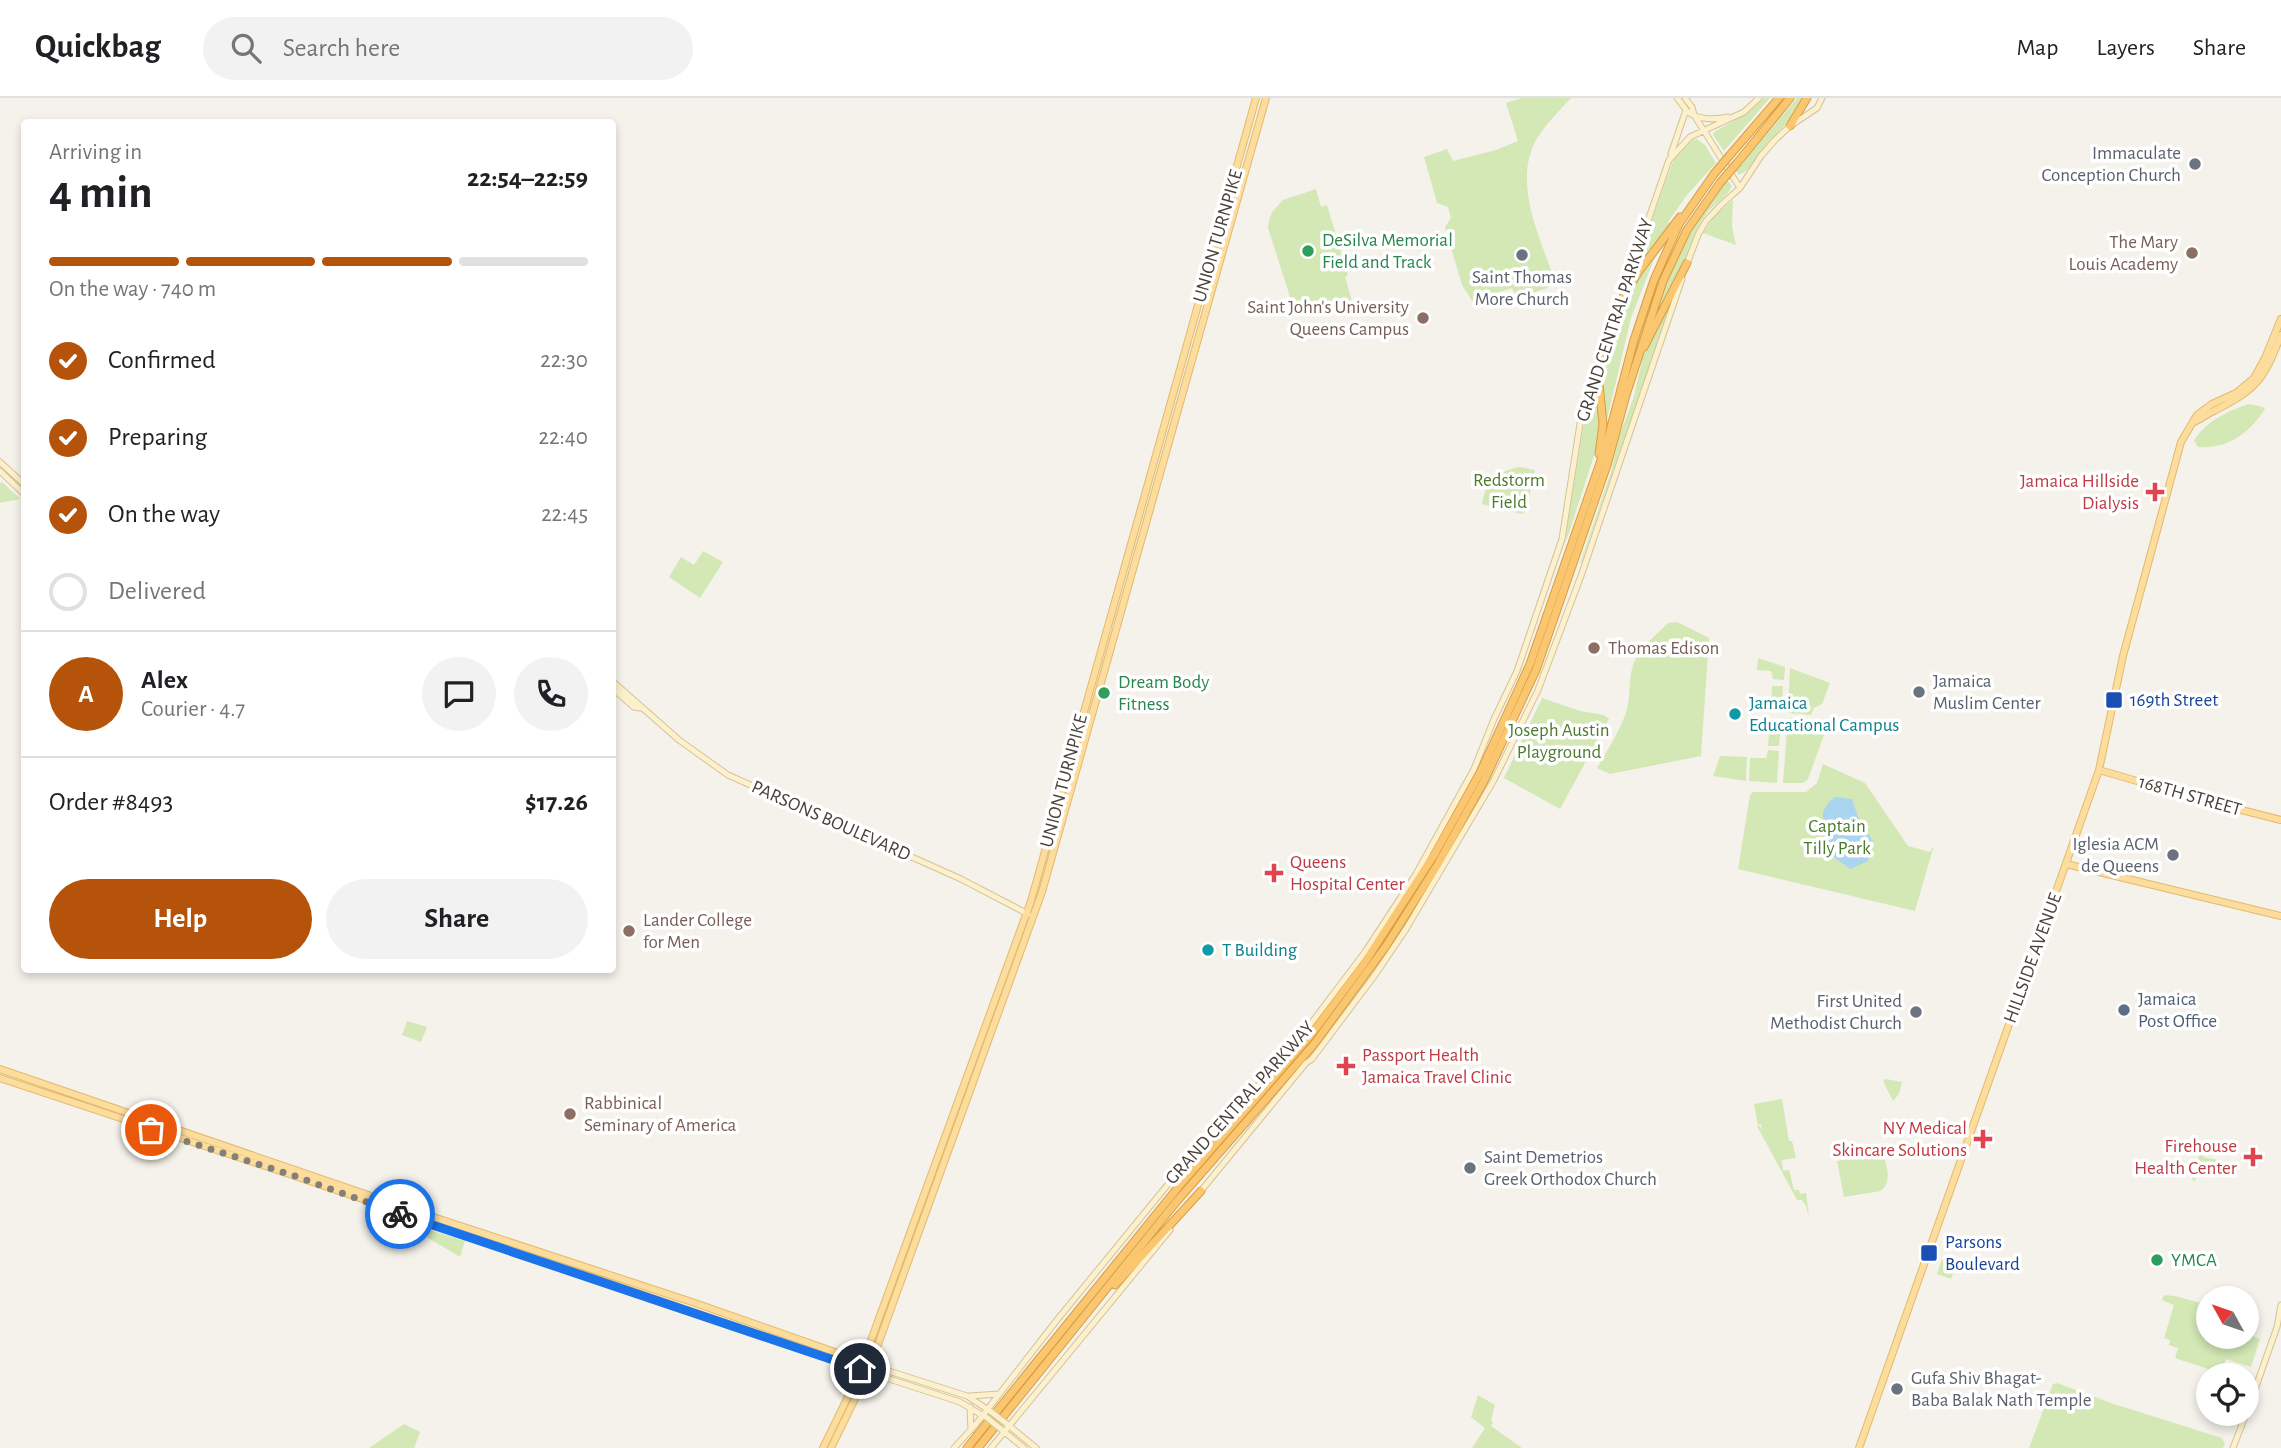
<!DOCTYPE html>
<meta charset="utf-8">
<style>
:root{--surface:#fff;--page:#f2f2f2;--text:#202124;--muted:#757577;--line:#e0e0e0;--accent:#b45309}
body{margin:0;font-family:"Alegreya Sans",sans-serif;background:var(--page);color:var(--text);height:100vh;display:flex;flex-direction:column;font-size:26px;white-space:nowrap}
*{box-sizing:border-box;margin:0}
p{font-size:23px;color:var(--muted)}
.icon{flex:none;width:38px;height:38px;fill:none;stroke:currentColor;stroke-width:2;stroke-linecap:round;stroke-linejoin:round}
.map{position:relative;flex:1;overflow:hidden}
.panel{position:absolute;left:21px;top:21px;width:595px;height:854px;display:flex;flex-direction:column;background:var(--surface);border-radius:7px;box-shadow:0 4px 10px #0003}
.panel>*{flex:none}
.needle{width:46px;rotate:310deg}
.tools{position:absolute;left:2196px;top:1188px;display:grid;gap:14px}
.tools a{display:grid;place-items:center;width:63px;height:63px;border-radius:50%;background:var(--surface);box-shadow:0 4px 10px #0003;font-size:35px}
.pin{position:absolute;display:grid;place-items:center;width:60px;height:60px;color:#fff;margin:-30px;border:4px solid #fff;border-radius:50%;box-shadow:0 2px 7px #0007}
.courier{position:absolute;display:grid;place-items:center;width:70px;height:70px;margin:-35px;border:5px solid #1a73e8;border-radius:50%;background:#fff;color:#222;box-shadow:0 2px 9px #0007}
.overview em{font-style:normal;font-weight:700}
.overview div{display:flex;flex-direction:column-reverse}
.overview{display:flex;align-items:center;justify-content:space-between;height:119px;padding:0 28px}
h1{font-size:46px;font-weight:700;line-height:52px}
.bar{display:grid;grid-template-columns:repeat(4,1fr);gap:10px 7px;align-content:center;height:84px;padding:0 28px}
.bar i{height:9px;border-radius:5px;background:var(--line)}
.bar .active{background:var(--accent)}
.bar p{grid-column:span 4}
.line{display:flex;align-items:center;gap:18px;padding:0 28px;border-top:2px solid var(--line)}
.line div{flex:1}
.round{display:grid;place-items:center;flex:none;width:74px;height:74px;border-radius:37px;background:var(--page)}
ol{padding:0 28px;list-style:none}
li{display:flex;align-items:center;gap:21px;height:77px}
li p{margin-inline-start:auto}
li .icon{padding:7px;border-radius:50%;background:var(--accent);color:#fff;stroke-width:4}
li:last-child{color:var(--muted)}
li i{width:38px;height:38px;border:4px solid var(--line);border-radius:50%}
.primary-button{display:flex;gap:14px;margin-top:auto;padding:14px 28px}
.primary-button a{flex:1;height:80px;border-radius:42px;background:var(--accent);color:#fff;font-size:28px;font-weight:700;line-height:80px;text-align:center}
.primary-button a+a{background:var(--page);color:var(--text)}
header{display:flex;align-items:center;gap:42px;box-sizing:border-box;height:98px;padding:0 35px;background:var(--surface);border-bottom:2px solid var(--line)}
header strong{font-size:33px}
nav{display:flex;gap:38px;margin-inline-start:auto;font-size:24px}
.search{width:490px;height:63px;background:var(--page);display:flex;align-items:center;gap:18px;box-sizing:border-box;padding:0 24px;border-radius:38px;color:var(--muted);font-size:26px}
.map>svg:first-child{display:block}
.green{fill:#d3e8b5}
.water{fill:#a9d5ef}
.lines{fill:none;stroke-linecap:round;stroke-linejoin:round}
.secondary-casing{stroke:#d3c39b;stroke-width:7}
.primary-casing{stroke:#e2ba6c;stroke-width:8}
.highway-casing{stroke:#da9c3f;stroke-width:9}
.secondary{stroke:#fdf0cc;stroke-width:5}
.primary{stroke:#fcdd9d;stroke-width:6}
.highway{stroke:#fac770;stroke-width:7}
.secondary-bridge-casing{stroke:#d3c39b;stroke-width:7;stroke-linecap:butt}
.highway-bridge-casing{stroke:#da9c3f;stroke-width:9;stroke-linecap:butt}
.secondary-bridge{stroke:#fdf0cc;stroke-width:5}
.highway-bridge{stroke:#fac770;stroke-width:7}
.done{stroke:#858077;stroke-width:7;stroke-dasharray:0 12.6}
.route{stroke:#1a73e8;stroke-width:9}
.worship-dot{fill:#6b7280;stroke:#fff;stroke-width:2.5}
.leisure-dot{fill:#2e9e5b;stroke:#fff;stroke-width:2.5}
.education-dot{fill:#8d6e63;stroke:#fff;stroke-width:2.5}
.health-dot{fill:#e0444e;stroke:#fff;stroke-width:2.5}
.transit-dot{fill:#1a4fb4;stroke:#fff;stroke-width:2.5}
.culture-dot{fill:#0f9aa8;stroke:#fff;stroke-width:2.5}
.service-dot{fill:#5c6f8a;stroke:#fff;stroke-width:2.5}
.labels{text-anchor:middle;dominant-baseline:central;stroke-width:7;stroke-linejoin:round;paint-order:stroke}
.worship-label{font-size:19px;fill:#5b616d;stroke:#fff;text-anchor:end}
.street-label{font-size:19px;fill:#494239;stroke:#fff}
.leisure-label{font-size:19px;fill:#27864d;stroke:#fff;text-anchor:start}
.education-label{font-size:19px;fill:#785e54;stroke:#fff;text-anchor:start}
.park-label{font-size:19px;fill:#4d7b2c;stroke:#fff}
.health-label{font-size:19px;fill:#be3a42;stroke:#fff;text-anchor:end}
.transit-label{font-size:19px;fill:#164399;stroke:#fff;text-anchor:start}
.culture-label{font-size:19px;fill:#0d838f;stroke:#fff;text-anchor:start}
.service-label{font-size:19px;fill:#4e5e75;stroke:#fff;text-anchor:start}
</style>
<header>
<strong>Quickbag</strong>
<div class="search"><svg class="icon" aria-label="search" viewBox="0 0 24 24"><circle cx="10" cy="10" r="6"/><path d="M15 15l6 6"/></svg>Search here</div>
<nav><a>Map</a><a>Layers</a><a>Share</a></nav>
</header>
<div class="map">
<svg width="2281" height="1350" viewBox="0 0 2281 1350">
<rect width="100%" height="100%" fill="#f5f2eb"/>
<path class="green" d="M 1522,0 L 1571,0 C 1559,13 1545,27 1536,42 C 1513,85 1539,136 1553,178 L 1552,186 L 1547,190 L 1517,200 L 1512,190 L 1472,203 L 1462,187 L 1445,129 L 1451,120 L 1448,109 L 1437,105 L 1424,59 L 1447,51 L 1453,63 L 1496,52 L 1518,43 L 1506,5 Z
M 1764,0 L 1770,0 L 1724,53 L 1713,37 L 1714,34 L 1746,16 Z
M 1797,0 L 1805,0 C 1794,17 1782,30 1769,45 C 1759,56 1753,71 1739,77 L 1736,73 Z
M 1697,41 L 1705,47 L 1716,65 L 1687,97 L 1668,124 L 1671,126 L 1631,180 L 1675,58 L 1690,43 Z
M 1726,81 L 1732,88 C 1729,98 1713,107 1706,116 C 1692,135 1689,157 1680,177 C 1672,194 1661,210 1652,226 L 1667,181 L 1689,135 Z
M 1316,91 L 1321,109 L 1327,107 L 1348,177 L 1345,179 L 1353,207 C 1331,213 1311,224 1292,205 L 1268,130 L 1269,122 L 1272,114 L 1283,102 Z
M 1733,102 L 1732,128 L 1736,147 L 1703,135 L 1716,116 Z
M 1656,156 L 1631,220 L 1605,330 L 1600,277 L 1603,265 L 1632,186 Z
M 1674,199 L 1581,465 L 1580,465 L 1611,374 L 1618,342 L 1634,298 L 1643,258 Z
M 1594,290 L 1597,292 L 1601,321 L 1599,342 L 1569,435 L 1560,456 L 1568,424 L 1587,306 Z
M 2249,306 L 2263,309 L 2265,311 C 2249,335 2229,351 2198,349 L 2194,342 C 2207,323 2227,313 2249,306 Z
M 1520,369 L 1535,372 L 1526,413 L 1522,416 L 1482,406 C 1486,383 1497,373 1520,369 Z
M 2,384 L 20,401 L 0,405 L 0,385 Z
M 703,453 L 723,464 L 700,500 L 669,479 L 681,459 L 694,467 Z
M 1677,524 L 1709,540 L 1701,658 L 1610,676 L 1597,670 C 1608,651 1621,632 1627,611 C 1631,595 1628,577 1635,562 C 1642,548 1657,536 1668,525 Z
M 1758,560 L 1785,569 L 1784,582 L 1773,581 L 1771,573 L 1757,572 Z
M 1790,570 L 1830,585 L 1822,606 L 1814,610 L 1811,617 L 1788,615 Z
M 1772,588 L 1783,588 L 1782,613 L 1774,613 L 1771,609 Z
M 1542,600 L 1580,613 L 1604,617 L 1609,621 L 1560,711 L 1504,680 Z
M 1788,620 L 1810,622 L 1814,631 L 1824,637 L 1808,681 L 1803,685 L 1783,685 Z
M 1774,621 L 1781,621 L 1779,648 L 1768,648 L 1770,623 Z
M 1768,652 L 1779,653 L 1777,685 L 1749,683 L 1750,660 L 1766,660 Z
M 1720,658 L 1747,659 L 1746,683 L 1713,678 Z
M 1823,666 L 1865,685 L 1908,748 L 1930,754 L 1934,747 L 1915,813 L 1738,771 L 1750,697 L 1753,694 L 1806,694 L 1817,685 Z
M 407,923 L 427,929 L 421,944 L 402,937 Z
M 1886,981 L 1902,984 L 1899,996 L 1893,1003 L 1883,983 Z
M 1782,1001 L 1789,1043 L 1792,1043 L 1796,1060 L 1782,1062 L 1783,1073 L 1789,1072 L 1794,1092 L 1799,1092 L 1800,1096 L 1806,1095 L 1809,1119 L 1806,1108 L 1802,1102 L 1797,1102 L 1757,1028 L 1760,1028 L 1762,1033 L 1761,1026 L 1758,1027 L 1754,1006 Z
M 2203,1044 L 2206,1045 L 2203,1059 L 2218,1062 L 2214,1074 L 2199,1070 L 2195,1083 L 2192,1082 Z
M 1883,1055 C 1886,1068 1893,1082 1881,1093 L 1844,1099 L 1837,1063 Z
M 400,1123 L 465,1143 L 460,1159 Z
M 1942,1161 L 1957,1166 L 1951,1181 L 1937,1176 Z
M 2164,1197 L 2175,1198 L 2208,1207 L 2208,1239 L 2247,1239 L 2247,1236 L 2260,1241 L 2251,1269 L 2226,1261 L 2223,1270 L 2216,1268 L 2214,1273 L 2175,1260 L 2178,1250 L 2169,1247 L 2170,1242 L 2164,1240 L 2174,1207 L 2162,1202 Z
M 2057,1285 L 2114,1306 L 2222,1340 L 2225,1346 L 2223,1350 L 2029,1350 L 2053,1286 Z
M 1478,1297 L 1495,1307 L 1491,1322 L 1493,1324 L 1491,1328 L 1522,1350 L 1472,1350 L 1485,1330 L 1471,1319 Z
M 404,1326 L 420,1334 L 414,1350 L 369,1350 Z"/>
<path class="water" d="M 1835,699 L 1852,701 L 1858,719 L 1873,744 L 1868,763 L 1850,771 L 1827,754 L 1824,748 L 1823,714 L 1828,705 Z"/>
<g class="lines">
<g class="secondary-casing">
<path id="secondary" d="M 1677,0 C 1681,4 1684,10 1688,14 C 1698,22 1716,22 1728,19
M 1685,0 L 1692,9 L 1694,17 L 1740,90
M 1671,56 L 1686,12
M 1686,168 L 1698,137 L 1706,123 L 1721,107 L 1740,90 L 1761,58 L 1775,42 L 1790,28 L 1817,10 L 1822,0
M 1623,195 L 1669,62 L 1690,39 L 1744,14 L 1759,0
M 1600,257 L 1618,208
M 0,364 L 24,386
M 0,373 L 24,396
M 612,583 L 679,642 L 728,677 L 961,781 L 1028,816
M 612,590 L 634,609 L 640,610
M 1200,1094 L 1306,965 L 1312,961 L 1375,877 L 1406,831 L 1494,682 L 1538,592 L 1581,478 L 1682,181
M 870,1267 L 967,1298 L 990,1313
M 868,1274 L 960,1304 L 985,1319
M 970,1298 L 999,1296
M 970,1309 L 971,1332
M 2247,1314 L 2277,1229 L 2281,1207
M 1007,1326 L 1036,1350
M 1002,1332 L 1024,1350
M 954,1350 L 976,1326 L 1057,1222 L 1174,1079 L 1222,1025 L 1288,956 L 1365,854 L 1416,776 L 1474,671 L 1494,621 L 1517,573 L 1562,441 L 1582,313 L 1596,267
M 991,1350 L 1170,1132
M 2233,1350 L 2246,1316"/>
</g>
<g class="primary-casing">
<path id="primary" d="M 2194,324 C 2201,321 2207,316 2214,313 C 2258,290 2263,283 2281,237
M 2099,672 L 2206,703 L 2281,722
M 2066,766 L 2281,818
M 0,971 L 418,1114 L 692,1204 L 866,1265
M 0,980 L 292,1077 L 863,1272
M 823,1350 L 858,1278 L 1031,803 L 1256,0
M 831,1350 L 868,1274 L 1042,794 L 1266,0
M 1859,1350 L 2099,672 L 2123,558 L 2181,344 L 2197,317 L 2212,306 L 2236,295 L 2254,280 L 2265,260 L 2281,221"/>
</g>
<g class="highway-casing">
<path id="highway" d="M 1790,28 L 1807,0
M 1730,57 L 1779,0
M 1738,64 L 1790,0
M 1618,208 L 1639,173 L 1680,119
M 1644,249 L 1687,165
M 1599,356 L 1603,326 L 1598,276 L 1600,256
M 1115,1187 L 1201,1093
M 967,1350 L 1180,1087 L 1310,938 L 1363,867 L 1434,757 L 1481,673 L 1530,566 L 1606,348 L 1634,242 L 1654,182 L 1679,126 L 1714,76
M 978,1350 L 1177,1103 L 1315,945 L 1386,848 L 1438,766 L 1485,681 L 1536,572 L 1607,367 L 1626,297 L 1663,183 L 1687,132 L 1720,85"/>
</g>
<use href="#secondary" class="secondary"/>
<use href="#primary" class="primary"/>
<use href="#highway" class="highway"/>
<g class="secondary-bridge-casing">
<path id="secondary-bridge" d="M 990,1313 L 1007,1326
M 986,1319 L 1002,1332"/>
</g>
<g class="highway-bridge-casing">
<path id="highway-bridge" d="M 1714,76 L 1730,57
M 1720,85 L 1738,64"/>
</g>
<use href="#secondary-bridge" class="secondary-bridge"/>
<use href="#highway-bridge" class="highway-bridge"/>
</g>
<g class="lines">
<path class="done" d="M 151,1032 L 292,1077 L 400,1116"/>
<path class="route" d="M 400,1116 L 860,1271"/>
</g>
<g class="worship-dot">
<circle cx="2195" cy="66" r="7"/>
<circle cx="1522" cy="157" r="7"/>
<circle cx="1919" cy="594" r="7"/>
<circle cx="2173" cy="757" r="7"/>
<circle cx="1916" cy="914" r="7"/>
<circle cx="1470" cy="1070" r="7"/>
<circle cx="1897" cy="1291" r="7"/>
</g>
<g class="leisure-dot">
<circle cx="1308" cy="153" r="7"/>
<circle cx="1104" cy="595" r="7"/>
<circle cx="2157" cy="1162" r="7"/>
</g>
<g class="education-dot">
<circle cx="2192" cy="155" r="7"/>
<circle cx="1423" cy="220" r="7"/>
<circle cx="1594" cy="550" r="7"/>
<circle cx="629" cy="833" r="7"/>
<circle cx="570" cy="1016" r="7"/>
</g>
<g class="health-dot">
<path d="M2151.5 383.5h7v7h7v7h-7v7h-7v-7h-7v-7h7z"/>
<path d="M1270.5 764.5h7v7h7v7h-7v7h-7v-7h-7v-7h7z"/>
<path d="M1342.5 957.5h7v7h7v7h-7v7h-7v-7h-7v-7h7z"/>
<path d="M1979.5 1030.5h7v7h7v7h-7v7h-7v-7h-7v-7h7z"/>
<path d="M2249.5 1048.5h7v7h7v7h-7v7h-7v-7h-7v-7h7z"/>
</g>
<g class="transit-dot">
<rect x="2105" y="593" width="18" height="18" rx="3.5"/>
<rect x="1920" y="1146" width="18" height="18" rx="3.5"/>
</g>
<g class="culture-dot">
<circle cx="1735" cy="616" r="7"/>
<circle cx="1208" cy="852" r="7"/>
</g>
<circle class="service-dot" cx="2124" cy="912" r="7"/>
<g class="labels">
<g class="worship-label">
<text x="2181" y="55">Immaculate<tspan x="2181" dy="22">Conception Church</tspan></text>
<text x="1522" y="179" text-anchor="middle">Saint Thomas<tspan x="1522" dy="22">More Church</tspan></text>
<text x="1933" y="583" text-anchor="start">Jamaica<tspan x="1933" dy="22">Muslim Center</tspan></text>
<text x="2159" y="746">Iglesia ACM<tspan x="2159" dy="22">de Queens</tspan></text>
<text x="1902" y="903">First United<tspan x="1902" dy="22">Methodist Church</tspan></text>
<text x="1484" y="1059" text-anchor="start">Saint Demetrios<tspan x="1484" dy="22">Greek Orthodox Church</tspan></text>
<text x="1911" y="1280" text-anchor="start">Gufa Shiv Bhagat-<tspan x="1911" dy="22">Baba Balak Nath Temple</tspan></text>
</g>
<g class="street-label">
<text transform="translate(1218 138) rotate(-74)">UNION TURNPIKE</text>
<text transform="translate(1615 222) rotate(-72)">GRAND CENTRAL PARKWAY</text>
<text transform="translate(1064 683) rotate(-75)">UNION TURNPIKE</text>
<text transform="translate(2190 698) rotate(16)">168TH STREET</text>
<text transform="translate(831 723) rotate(24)">PARSONS BOULEVARD</text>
<text transform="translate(2033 860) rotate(-70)">HILLSIDE AVENUE</text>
<text transform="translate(1240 1005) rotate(-48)">GRAND CENTRAL PARKWAY</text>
</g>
<g class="leisure-label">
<text x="1322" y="142">DeSilva Memorial<tspan x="1322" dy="22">Field and Track</tspan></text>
<text x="1118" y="584">Dream Body<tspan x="1118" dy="22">Fitness</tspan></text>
<text x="2171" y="1162">YMCA</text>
</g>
<g class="education-label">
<text x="2178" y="144" text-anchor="end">The Mary<tspan x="2178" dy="22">Louis Academy</tspan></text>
<text x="1409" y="209" text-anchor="end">Saint John's University<tspan x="1409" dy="22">Queens Campus</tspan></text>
<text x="1608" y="550">Thomas Edison</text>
<text x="643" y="822">Lander College<tspan x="643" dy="22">for Men</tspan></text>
<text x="584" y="1005">Rabbinical<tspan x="584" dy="22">Seminary of America</tspan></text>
</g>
<g class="park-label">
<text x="1509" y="382">Redstorm<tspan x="1509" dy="22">Field</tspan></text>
<text x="1559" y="632">Joseph Austin<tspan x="1559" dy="22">Playground</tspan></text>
<text x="1837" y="728">Captain<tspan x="1837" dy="22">Tilly Park</tspan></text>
</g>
<g class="health-label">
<text x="2139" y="383">Jamaica Hillside<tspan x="2139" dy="22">Dialysis</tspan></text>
<text x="1290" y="764" text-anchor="start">Queens<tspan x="1290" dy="22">Hospital Center</tspan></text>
<text x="1362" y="957" text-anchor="start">Passport Health<tspan x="1362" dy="22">Jamaica Travel Clinic</tspan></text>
<text x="1967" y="1030">NY Medical<tspan x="1967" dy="22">Skincare Solutions</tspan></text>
<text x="2237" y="1048">Firehouse<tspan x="2237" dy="22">Health Center</tspan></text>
</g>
<g class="transit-label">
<text x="2130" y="602">169th Street</text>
<text x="1945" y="1144">Parsons<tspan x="1945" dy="22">Boulevard</tspan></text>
</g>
<g class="culture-label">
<text x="1749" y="605">Jamaica<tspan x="1749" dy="22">Educational Campus</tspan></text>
<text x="1222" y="852">T Building</text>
</g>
<g class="service-label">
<text x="2138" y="901">Jamaica<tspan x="2138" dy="22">Post Office</tspan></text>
</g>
</g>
</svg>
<div class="tools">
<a><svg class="needle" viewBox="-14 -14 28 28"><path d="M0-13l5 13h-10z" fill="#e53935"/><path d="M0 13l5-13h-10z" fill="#757577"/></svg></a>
<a><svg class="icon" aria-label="locate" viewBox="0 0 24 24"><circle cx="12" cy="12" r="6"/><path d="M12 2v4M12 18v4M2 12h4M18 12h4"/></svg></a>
</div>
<div class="pin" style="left:151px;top:1032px;background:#ea580c"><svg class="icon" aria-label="bag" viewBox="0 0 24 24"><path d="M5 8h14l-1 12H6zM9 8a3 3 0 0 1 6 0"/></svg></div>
<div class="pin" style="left:860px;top:1271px;background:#1f2937"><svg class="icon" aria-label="home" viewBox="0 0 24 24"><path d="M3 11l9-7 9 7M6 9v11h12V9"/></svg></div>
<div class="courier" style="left:400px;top:1116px"><svg class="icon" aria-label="bike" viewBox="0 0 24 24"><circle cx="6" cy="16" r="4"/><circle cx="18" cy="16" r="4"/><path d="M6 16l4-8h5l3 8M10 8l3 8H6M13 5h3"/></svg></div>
<section class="panel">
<div class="overview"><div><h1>4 min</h1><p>Arriving in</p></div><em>22:54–22:59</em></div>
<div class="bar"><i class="active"></i><i class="active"></i><i class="active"></i><i></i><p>On the way · 740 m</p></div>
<ol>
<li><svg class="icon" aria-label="check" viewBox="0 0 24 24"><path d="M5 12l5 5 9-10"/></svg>Confirmed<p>22:30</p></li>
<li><svg class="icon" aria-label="check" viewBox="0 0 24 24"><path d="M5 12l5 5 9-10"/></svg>Preparing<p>22:40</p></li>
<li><svg class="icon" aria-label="check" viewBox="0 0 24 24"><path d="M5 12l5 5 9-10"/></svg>On the way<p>22:45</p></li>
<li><i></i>Delivered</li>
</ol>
<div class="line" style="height:126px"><b class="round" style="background:var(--accent);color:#fff">A</b><div><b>Alex</b><p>Courier · 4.7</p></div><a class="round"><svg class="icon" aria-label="chat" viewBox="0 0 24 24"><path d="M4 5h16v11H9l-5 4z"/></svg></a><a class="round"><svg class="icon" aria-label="phone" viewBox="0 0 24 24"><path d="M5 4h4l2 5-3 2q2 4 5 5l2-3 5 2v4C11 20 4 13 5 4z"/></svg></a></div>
<div class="line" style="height:91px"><div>Order #8493</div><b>$17.26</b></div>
<div class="primary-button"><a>Help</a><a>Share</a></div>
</section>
</div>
